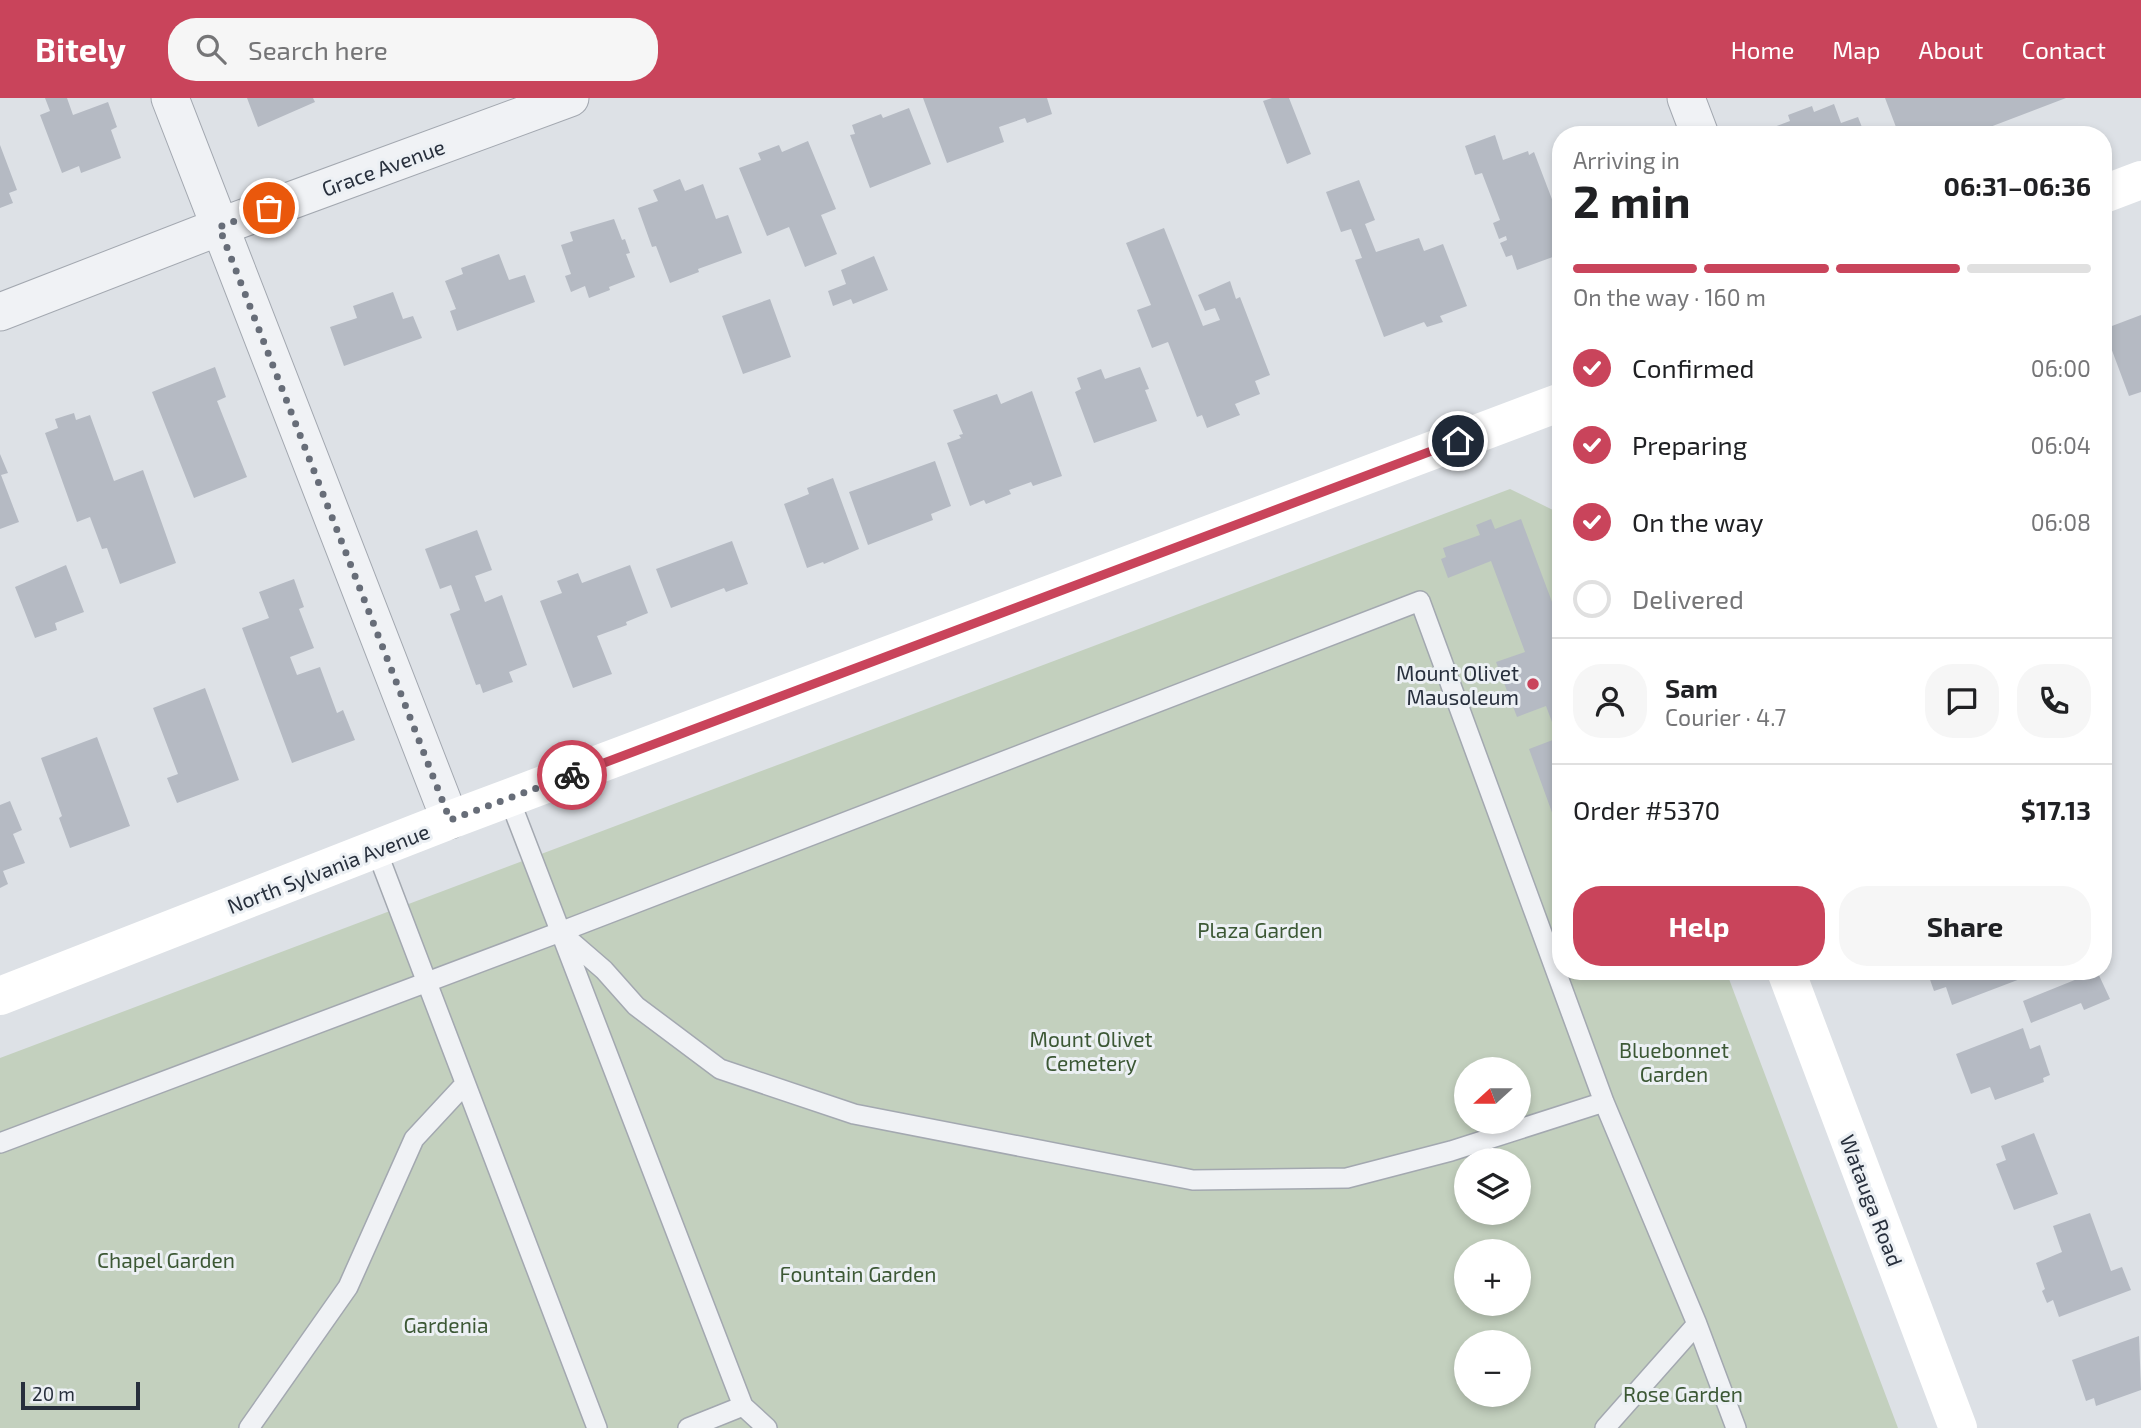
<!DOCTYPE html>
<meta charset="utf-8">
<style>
:root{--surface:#fff;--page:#f6f6f6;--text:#202124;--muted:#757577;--line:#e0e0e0;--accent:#c9445b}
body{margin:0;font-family:"Exo 2",sans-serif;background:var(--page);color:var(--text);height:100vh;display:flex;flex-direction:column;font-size:26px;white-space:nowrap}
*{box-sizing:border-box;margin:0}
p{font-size:23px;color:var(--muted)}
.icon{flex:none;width:38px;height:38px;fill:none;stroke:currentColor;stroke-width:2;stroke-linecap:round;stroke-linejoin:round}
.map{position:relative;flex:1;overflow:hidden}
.sheet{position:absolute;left:1552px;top:28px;width:560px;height:854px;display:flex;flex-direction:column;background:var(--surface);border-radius:28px;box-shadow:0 4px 10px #0003}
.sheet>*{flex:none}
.needle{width:46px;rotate:249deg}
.buttons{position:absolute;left:1454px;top:959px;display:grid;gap:14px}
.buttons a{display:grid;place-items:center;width:77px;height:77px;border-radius:50%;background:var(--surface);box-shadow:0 4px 10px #0003;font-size:35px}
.scale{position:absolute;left:21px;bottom:18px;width:119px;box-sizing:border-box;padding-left:7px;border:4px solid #272f3c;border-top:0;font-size:19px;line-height:24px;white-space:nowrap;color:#272f3c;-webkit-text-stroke:5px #ecf0f4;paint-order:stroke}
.pin{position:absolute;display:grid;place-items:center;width:60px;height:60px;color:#fff;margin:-30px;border:4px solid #fff;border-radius:50%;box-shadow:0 2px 7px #0007}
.courier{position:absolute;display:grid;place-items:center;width:70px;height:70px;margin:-35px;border:5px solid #c9445b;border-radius:50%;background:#fff;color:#222;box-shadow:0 2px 9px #0007}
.headline em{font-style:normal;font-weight:700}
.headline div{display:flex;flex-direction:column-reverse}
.headline{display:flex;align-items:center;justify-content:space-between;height:119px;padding:0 21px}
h1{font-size:46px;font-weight:700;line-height:52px}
.bar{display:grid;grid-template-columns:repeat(4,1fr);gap:10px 7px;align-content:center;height:84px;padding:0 21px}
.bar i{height:9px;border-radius:5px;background:var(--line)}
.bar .active{background:var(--accent)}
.bar p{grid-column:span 4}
.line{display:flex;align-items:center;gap:18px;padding:0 21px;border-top:2px solid var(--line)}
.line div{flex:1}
.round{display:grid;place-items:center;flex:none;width:74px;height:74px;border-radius:28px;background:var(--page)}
ol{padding:0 21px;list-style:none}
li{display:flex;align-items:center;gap:21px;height:77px}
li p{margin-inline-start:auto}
li .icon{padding:7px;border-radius:50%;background:var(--accent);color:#fff;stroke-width:4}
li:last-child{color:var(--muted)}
li i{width:38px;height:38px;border:4px solid var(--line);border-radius:50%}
.cta{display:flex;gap:14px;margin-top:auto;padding:14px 21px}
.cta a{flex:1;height:80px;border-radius:28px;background:var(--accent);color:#fff;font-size:28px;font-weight:700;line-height:80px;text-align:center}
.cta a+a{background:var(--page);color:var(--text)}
header{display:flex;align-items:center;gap:42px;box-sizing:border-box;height:98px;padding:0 35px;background:var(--accent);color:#fff}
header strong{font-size:33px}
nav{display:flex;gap:38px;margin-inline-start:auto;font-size:24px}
.search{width:490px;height:63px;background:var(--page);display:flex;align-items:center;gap:18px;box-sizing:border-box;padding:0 24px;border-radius:28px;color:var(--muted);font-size:26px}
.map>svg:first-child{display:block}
.green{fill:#c3d0be;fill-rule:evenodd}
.building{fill:#b5bac3}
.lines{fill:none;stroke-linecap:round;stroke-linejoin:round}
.lane-casing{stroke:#a3a8b0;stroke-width:22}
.street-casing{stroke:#a3a8b0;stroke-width:39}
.lane{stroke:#f0f2f5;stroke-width:19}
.street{stroke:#f0f2f5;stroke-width:37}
.secondary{stroke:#fff;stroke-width:38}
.done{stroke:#676d78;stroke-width:7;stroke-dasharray:0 12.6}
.route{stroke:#c9445b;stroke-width:9}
.poi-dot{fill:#c9445b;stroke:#ecf0f4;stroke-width:2.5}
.labels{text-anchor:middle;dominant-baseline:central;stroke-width:6;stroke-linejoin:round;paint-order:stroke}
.street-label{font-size:21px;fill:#272f3c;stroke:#ecf0f4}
.poi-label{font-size:21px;fill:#272f3c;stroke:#ecf0f4;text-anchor:end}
.park-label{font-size:21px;fill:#3c5835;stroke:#ecf0f4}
</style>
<header>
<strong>Bitely</strong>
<div class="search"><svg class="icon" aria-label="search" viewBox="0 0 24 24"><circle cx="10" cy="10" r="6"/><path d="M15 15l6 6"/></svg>Search here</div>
<nav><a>Home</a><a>Map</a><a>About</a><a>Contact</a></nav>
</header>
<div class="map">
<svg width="2141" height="1330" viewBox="0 0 2141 1330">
<rect width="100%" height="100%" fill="#dde1e6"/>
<path class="green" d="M 1510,391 L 1553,412 L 1561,434 L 1561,873 L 1726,873 L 1898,1330 L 0,1330 L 0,960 ZM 1466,971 L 1519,971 L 1519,1024 L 1466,1024 ZM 1466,1062 L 1519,1062 L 1519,1115 L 1466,1115 ZM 1466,1153 L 1519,1153 L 1519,1206 L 1466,1206 ZM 1466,1244 L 1519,1244 L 1519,1297 L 1466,1297 Z"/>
<path class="building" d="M 45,0 L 67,0 L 73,17 L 108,4 L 117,29 L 111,32 L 121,60 L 81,75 L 79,68 L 62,75 L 40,17 L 50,13 Z
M 247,0 L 313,0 L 315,4 L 258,29 Z
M 923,0 L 1047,0 L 1052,16 L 1027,25 L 1025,20 L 999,29 L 1004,44 L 947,65 Z
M 1272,0 L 1289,0 L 1311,56 L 1287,66 L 1263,3 Z
M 1885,0 L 2066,0 L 1969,37 L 1899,37 Z
M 1834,6 L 1841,25 L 1858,19 L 1865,37 L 1764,37 L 1763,33 L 1790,23 L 1788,17 L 1812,8 L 1814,14 Z
M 909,10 L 931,66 L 870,90 L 850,37 L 855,36 L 852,27 L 881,16 L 883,20 Z
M 1495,37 L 1503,62 L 1528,53 L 1529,57 L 1534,54 L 1561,125 L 1561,156 L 1517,172 L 1512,157 L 1506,159 L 1500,145 L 1507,142 L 1506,138 L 1499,141 L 1493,125 L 1500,122 L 1482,75 L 1475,77 L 1465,48 Z
M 808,43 L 836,111 L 821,117 L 837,156 L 805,169 L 789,129 L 767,138 L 739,70 L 761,62 L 758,55 L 779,47 L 782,54 Z
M 0,47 L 17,92 L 9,95 L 13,105 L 0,110 Z
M 680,81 L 685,93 L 703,86 L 716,121 L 728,117 L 742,155 L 698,171 L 699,174 L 670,185 L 656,148 L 652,149 L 638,110 L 658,103 L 653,92 Z
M 1359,82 L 1375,122 L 1365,126 L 1376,154 L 1419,140 L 1424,153 L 1443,146 L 1467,208 L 1440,218 L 1443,224 L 1427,229 L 1424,224 L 1384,239 L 1355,162 L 1362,160 L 1351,131 L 1341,134 L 1326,94 Z
M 614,121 L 622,142 L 625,141 L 630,155 L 626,156 L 635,179 L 609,189 L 610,192 L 589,200 L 585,188 L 571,194 L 565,178 L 571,176 L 561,147 L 573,143 L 570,134 Z
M 1164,130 L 1203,228 L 1220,222 L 1215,210 L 1205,213 L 1198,197 L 1230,183 L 1236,201 L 1240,199 L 1270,277 L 1255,283 L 1260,296 L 1235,306 L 1240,317 L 1207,330 L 1202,317 L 1197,319 L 1168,244 L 1152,250 L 1137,212 L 1151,207 L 1126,145 Z
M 499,156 L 509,182 L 525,177 L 535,204 L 457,233 L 450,213 L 456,211 L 445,183 L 463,176 L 461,170 Z
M 874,158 L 888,192 L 853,206 L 851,201 L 833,208 L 828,193 L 846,186 L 841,172 Z
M 393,194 L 403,221 L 413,218 L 422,240 L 344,268 L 330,229 L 357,220 L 353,208 Z
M 770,201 L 791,259 L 743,276 L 722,218 Z
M 2141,217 L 2141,294 L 2129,298 L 2104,231 Z
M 215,269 L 226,299 L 217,303 L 247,379 L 194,400 L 152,294 Z
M 1140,269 L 1149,291 L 1145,292 L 1157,323 L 1094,345 L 1075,294 L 1081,291 L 1077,280 L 1101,271 L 1105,281 Z
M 1032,293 L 1062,378 L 1033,388 L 1031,384 L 1009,392 L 1011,396 L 986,406 L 984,402 L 970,408 L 947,345 L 961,340 L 959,337 L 963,336 L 953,312 L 997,296 L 1001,306 Z
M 74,315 L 76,322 L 90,317 L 114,383 L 143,372 L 176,465 L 120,486 L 107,450 L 102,451 L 90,419 L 77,424 L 45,335 L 58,330 L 55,321 Z
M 0,356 L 8,375 L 1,377 L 19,424 L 0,431 Z
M 935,363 L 951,408 L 931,416 L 933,422 L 868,447 L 849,394 Z
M 833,380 L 859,451 L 824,466 L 823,464 L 807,470 L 784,406 L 809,396 L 807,390 Z
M 1491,421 L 1495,431 L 1521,421 L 1561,528 L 1561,729 L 1558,731 L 1529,651 L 1558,640 L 1546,608 L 1517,619 L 1496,564 L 1525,554 L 1491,463 L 1448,480 L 1441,461 L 1446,459 L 1443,450 L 1480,437 L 1476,427 Z
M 477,432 L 492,472 L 475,478 L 485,504 L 502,497 L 527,567 L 509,574 L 513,584 L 483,595 L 480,586 L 476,587 L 450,516 L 460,512 L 451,487 L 440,491 L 425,451 Z
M 732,443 L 748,486 L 726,494 L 724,490 L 671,510 L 656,471 Z
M 66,467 L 84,514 L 55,525 L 57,532 L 35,540 L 15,489 Z
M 630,467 L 648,515 L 626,524 L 627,527 L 597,538 L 612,576 L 573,590 L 540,503 L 562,495 L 557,483 L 578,475 L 582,485 Z
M 294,481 L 304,509 L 299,511 L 314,550 L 290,559 L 297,577 L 320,569 L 337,615 L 343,612 L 355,642 L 292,665 L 242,530 L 269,520 L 259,494 Z
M 205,590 L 239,682 L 177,705 L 167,680 L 178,676 L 153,610 Z
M 97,639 L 130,728 L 70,750 L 59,720 L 62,718 L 41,660 Z
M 10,703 L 22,732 L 13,736 L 25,765 L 3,773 L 8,786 L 0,790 L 0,707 Z
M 1927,873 L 2026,873 L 2028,878 L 1952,907 L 1946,889 L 1934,893 Z
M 2097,873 L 2110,901 L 2084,912 L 2081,905 L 2031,925 L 2023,903 Z
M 2023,930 L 2030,951 L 2040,947 L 2050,977 L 2043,980 L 2044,984 L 1995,1002 L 1990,989 L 1971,996 L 1956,956 Z
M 2034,1035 L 2058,1096 L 2014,1112 L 1996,1066 L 2006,1062 L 2001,1048 Z
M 2090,1115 L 2111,1173 L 2122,1169 L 2131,1192 L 2059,1219 L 2053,1202 L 2047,1205 L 2042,1193 L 2045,1191 L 2036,1165 L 2062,1154 L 2053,1128 Z
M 2139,1238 L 2141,1292 L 2096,1308 L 2094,1300 L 2086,1303 L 2072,1262 Z"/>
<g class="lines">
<g class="lane-casing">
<path id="lane" d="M 509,700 L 743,1308 L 767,1330
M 376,751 L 597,1330
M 560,834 L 604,872 L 636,908 L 720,971 L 854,1016 L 1193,1082 L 1347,1080 L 1451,1053 L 1604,1004
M 0,1045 L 560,834 L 1420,503 L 1604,1004 L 1697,1226 L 1736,1330
M 249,1330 L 348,1189 L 414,1041 L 465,986
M 688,1330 L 743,1308
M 1605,1330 L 1697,1226"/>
</g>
<g class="street-casing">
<path id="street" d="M 170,0 L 450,722
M 1686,0 L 1700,37
M 0,214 L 219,129 L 570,0"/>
</g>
<use href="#lane" class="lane"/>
<use href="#street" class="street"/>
<path class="secondary" d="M 2104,96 L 2141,82
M 1786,873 L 1958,1330
M 0,898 L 450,722 L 1561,304"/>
</g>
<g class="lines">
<path class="done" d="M 269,110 L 219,129 L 450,722 L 572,677"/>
<path class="route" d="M 572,677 L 1458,343"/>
</g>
<circle class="poi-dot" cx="1533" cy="586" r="7"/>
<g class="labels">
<g class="street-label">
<text transform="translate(383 69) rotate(-20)">Grace Avenue</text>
<text transform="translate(328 770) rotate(-21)">North Sylvania Avenue</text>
<text transform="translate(1872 1102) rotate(69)">Watauga Road</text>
</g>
<g class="poi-label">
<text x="1519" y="574">Mount Olivet<tspan x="1519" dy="24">Mausoleum</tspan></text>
</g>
<g class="park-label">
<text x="1260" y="831">Plaza Garden</text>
<text x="1091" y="940">Mount Olivet<tspan x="1091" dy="24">Cemetery</tspan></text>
<text x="1674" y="951">Bluebonnet<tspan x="1674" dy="24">Garden</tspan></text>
<text x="166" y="1161">Chapel Garden</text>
<text x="858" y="1175">Fountain Garden</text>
<text x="446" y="1226">Gardenia</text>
<text x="1683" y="1295">Rose Garden</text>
</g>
</g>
</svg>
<div class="buttons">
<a><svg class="needle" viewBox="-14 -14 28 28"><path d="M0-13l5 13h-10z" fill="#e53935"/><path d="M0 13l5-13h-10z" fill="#757577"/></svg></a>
<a><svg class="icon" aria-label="layers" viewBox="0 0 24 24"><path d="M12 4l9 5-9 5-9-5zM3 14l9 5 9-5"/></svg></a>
<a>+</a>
<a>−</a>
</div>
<div class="scale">20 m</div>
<div class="pin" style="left:269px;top:110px;background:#ea580c"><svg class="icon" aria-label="bag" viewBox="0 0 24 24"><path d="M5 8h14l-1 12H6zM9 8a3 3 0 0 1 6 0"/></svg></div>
<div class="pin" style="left:1458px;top:343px;background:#1f2937"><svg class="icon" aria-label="home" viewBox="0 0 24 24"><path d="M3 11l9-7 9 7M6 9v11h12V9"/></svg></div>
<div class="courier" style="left:572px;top:677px"><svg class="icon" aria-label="bike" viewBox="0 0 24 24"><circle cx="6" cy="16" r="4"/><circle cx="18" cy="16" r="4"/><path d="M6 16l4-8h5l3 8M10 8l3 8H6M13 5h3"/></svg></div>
<section class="sheet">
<div class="headline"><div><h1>2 min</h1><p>Arriving in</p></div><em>06:31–06:36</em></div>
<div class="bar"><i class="active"></i><i class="active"></i><i class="active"></i><i></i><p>On the way · 160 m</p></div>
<ol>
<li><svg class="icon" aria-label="check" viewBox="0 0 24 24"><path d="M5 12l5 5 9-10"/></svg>Confirmed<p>06:00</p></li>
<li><svg class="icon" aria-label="check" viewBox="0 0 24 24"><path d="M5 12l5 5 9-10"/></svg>Preparing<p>06:04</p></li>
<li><svg class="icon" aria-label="check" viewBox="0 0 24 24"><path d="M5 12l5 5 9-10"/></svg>On the way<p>06:08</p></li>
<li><i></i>Delivered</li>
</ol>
<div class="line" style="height:126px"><a class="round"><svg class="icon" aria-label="person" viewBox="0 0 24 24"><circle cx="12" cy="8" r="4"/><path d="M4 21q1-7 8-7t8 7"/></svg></a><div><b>Sam</b><p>Courier · 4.7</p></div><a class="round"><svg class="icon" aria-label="chat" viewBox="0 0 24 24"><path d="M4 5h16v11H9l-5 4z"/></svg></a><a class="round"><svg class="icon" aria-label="phone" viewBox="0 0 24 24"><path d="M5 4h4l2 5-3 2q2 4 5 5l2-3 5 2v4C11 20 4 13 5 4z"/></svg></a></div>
<div class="line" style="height:91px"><div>Order #5370</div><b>$17.13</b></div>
<div class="cta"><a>Help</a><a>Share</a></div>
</section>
</div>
